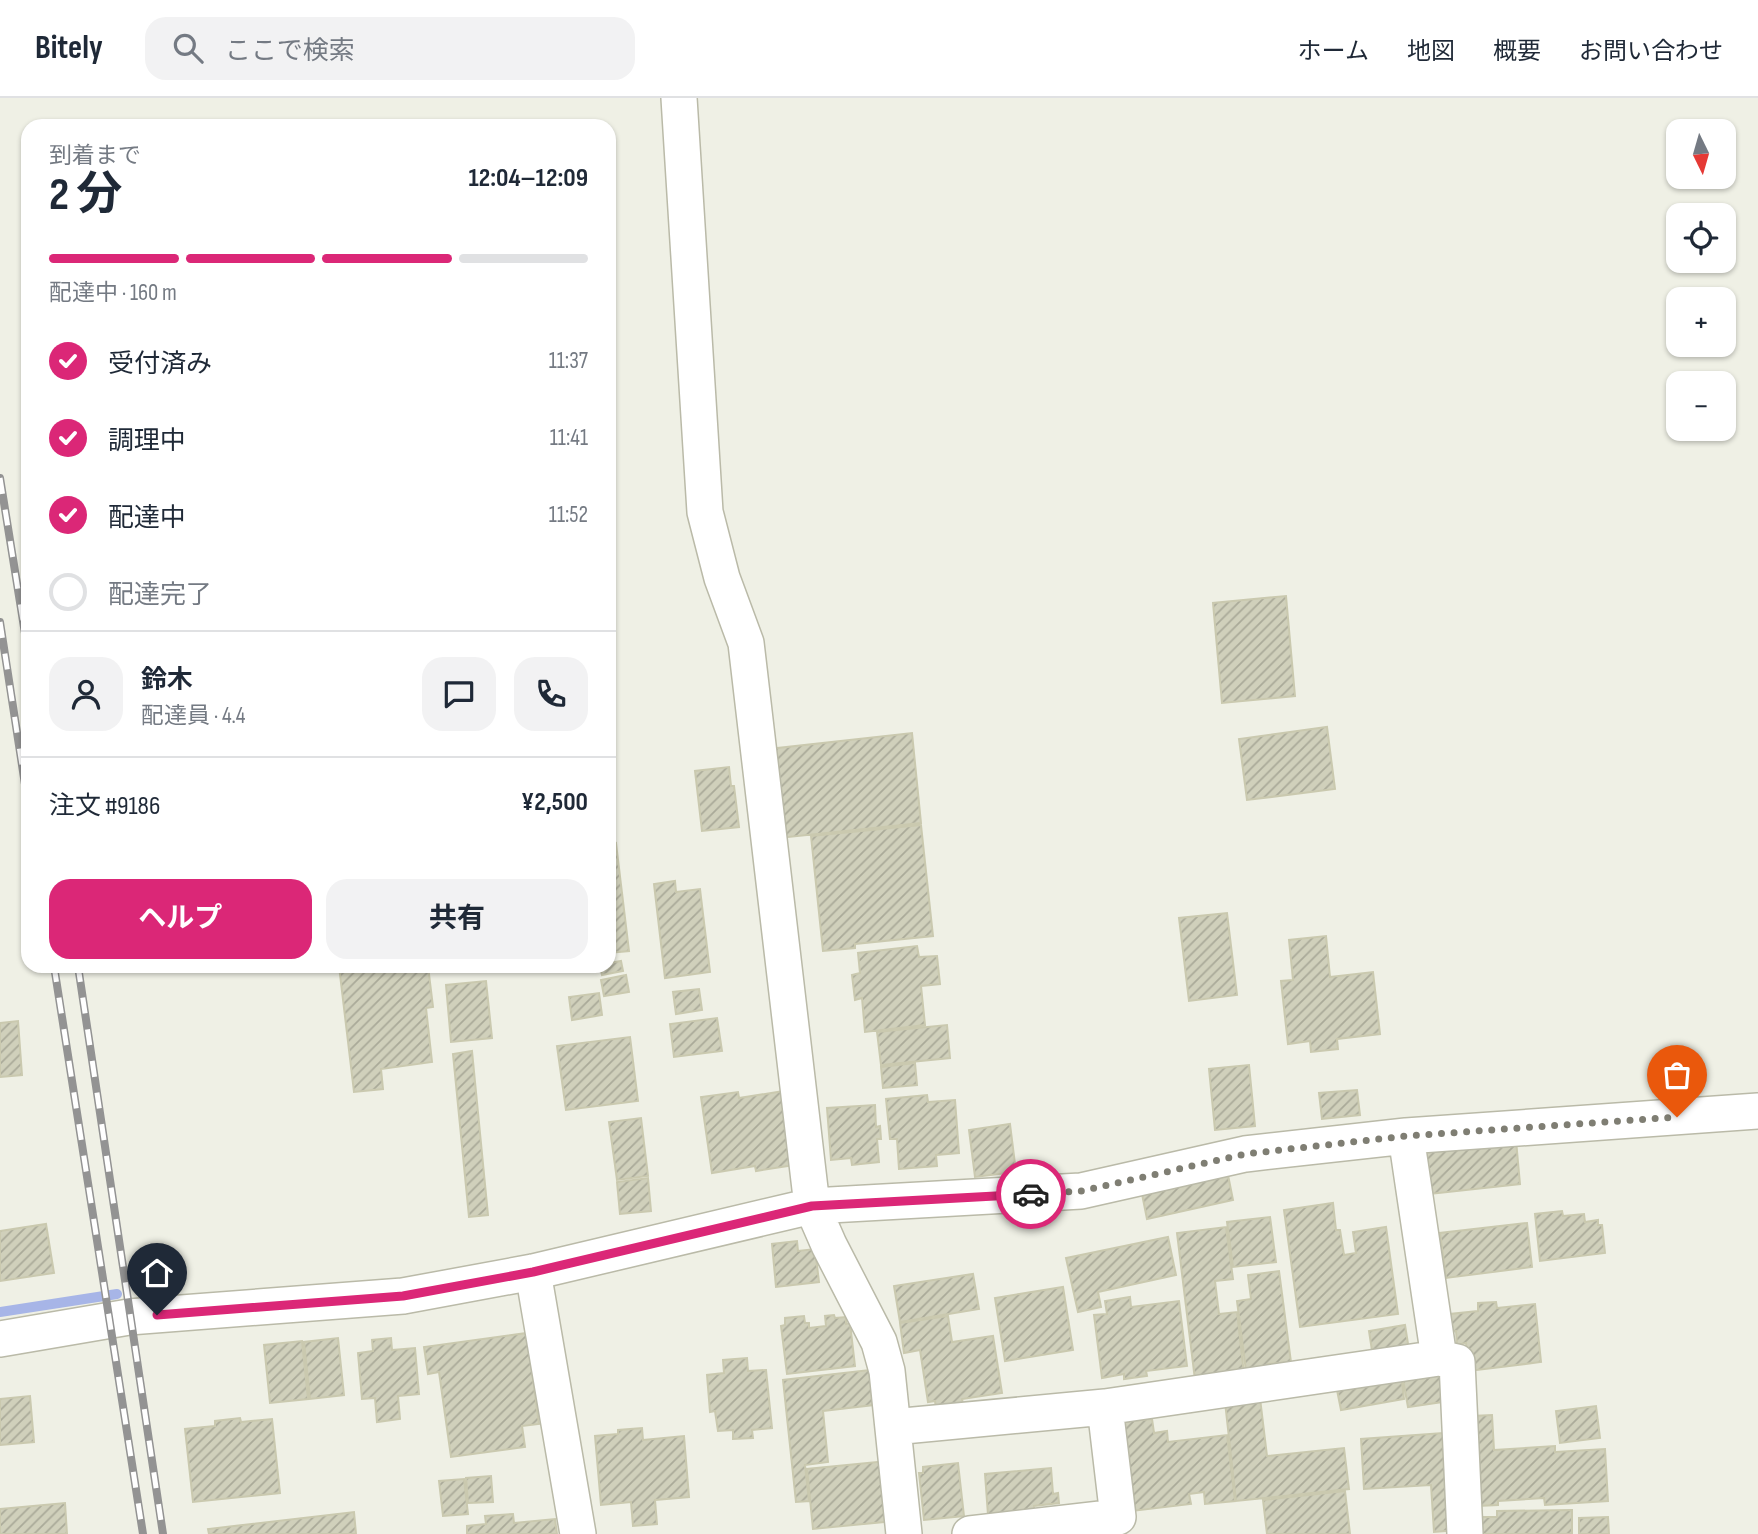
<!DOCTYPE html>
<html lang="ja">
<meta charset="utf-8">
<style>
:root{--surface:#fff;--page:#f2f2f3;--text:#1f2937;--muted:#747a83;--line:#e0e1e3;--accent:#db2777}
body{margin:0;font-family:"Sofia Sans Condensed","Noto Sans JP",sans-serif;background:var(--page);color:var(--text);height:100vh;display:flex;flex-direction:column;font-size:26px;white-space:nowrap}
*{box-sizing:border-box;margin:0}
p{font-size:23px;color:var(--muted)}
.icon{flex:none;width:38px;height:38px;fill:none;stroke:currentColor;stroke-width:2;stroke-linecap:round;stroke-linejoin:round}
.map{position:relative;flex:1;overflow:hidden}
.side{position:absolute;left:21px;top:21px;width:595px;height:854px;display:flex;flex-direction:column;background:var(--surface);border-radius:21px;box-shadow:0 2px 5px #0004}
.side>*{flex:none}
.needle{width:46px;rotate:175deg}
.tools{position:absolute;left:1666px;top:21px;display:grid;gap:14px}
.tools a{display:grid;place-items:center;width:70px;height:70px;border-radius:14px;background:var(--surface);box-shadow:0 2px 5px #0004;font-size:35px}
.pin{position:absolute;display:grid;place-items:center;width:60px;height:60px;color:#fff;margin:-72px -30px;border-radius:50% 50% 50% 0;rotate:-45deg;box-shadow:0 0 7px #0007}
.pin .icon{rotate:45deg}
.courier{position:absolute;display:grid;place-items:center;width:70px;height:70px;margin:-35px;border:5px solid #db2777;border-radius:50%;background:#fff;color:#222;box-shadow:0 2px 9px #0007}
.summary em{font-style:normal;font-weight:700}
.summary div{display:flex;flex-direction:column-reverse}
.summary{display:flex;align-items:center;justify-content:space-between;height:119px;padding:0 28px}
h1{font-size:46px;font-weight:700;line-height:52px}
.bar{display:grid;grid-template-columns:repeat(4,1fr);gap:10px 7px;align-content:center;height:84px;padding:0 28px}
.bar i{height:9px;border-radius:5px;background:var(--line)}
.bar .selected{background:var(--accent)}
.bar p{grid-column:span 4}
.line{display:flex;align-items:center;gap:18px;padding:0 28px;border-top:2px solid var(--line)}
.line div{flex:1}
.round{display:grid;place-items:center;flex:none;width:74px;height:74px;border-radius:21px;background:var(--page)}
ol{padding:0 28px;list-style:none}
li{display:flex;align-items:center;gap:21px;height:77px}
li p{margin-inline-start:auto}
li .icon{padding:7px;border-radius:50%;background:var(--accent);color:#fff;stroke-width:4}
li:last-child{color:var(--muted)}
li i{width:38px;height:38px;border:4px solid var(--line);border-radius:50%}
.cta{display:flex;gap:14px;margin-top:auto;padding:14px 28px}
.cta a{flex:1;height:80px;border-radius:21px;background:var(--accent);color:#fff;font-size:28px;font-weight:700;line-height:80px;text-align:center}
.cta a+a{background:var(--page);color:var(--text)}
header{display:flex;align-items:center;gap:42px;box-sizing:border-box;height:98px;padding:0 35px;background:var(--surface);border-bottom:2px solid var(--line)}
header strong{font-size:33px}
nav{display:flex;gap:38px;margin-inline-start:auto;font-size:24px}
.search{width:490px;height:63px;background:var(--page);display:flex;align-items:center;gap:18px;box-sizing:border-box;padding:0 24px;border-radius:21px;color:var(--muted);font-size:26px}
.map>svg:first-child{display:block}
.lines{fill:none;stroke-linecap:round;stroke-linejoin:round}
.stream{stroke:#a7b5e7;stroke-width:10}
.building{fill:url(#building-hatch);stroke:#cac9af;stroke-width:2}
.street-casing{stroke:#babaa8;stroke-width:38}
.street{stroke:#fff;stroke-width:35}
.rail-casing{stroke:#939393;stroke-width:8}
.rail{stroke:#fff;stroke-width:5;stroke-dasharray:16;stroke-linecap:butt}
.done{stroke:#7f7e73;stroke-width:7;stroke-dasharray:0 12.6}
.route{stroke:#db2777;stroke-width:9}
</style>
<header>
<strong>Bitely</strong>
<div class="search"><svg class="icon" aria-label="search" viewBox="0 0 24 24"><circle cx="10" cy="10" r="6"/><path d="M15 15l6 6"/></svg>ここで検索</div>
<nav><a>ホーム</a><a>地図</a><a>概要</a><a>お問い合わせ</a></nav>
</header>
<div class="map">
<svg width="1758" height="1436" viewBox="0 0 1758 1436">
<defs>
<pattern id="building-hatch" width="6" height="6" patternUnits="userSpaceOnUse" patternTransform="scale(1.75)"><rect width="6" height="6" fill="#d0d0bb"/><path d="M-1 1l2-2M0 6l6-6M5 7l2-2" fill="none" stroke="#aa9"/></pattern>
</defs>
<rect width="100%" height="100%" fill="#eff0e5"/>
<g class="lines">
<path class="stream" d="M 0,1214 L 117,1196"/>
</g>
<path class="building" d="M 1286,498 L 1295,598 L 1222,605 L 1213,505 Z
M 1327,629 L 1335,691 L 1247,702 L 1239,641 Z
M 912,635 L 921,725 L 779,740 L 769,651 Z
M 729,669 L 731,688 L 734,688 L 739,729 L 702,733 L 695,673 Z
M 921,727 L 933,838 L 855,846 L 855,850 L 823,853 L 811,738 Z
M 616,745 L 629,853 L 609,855 L 609,746 Z
M 675,783 L 676,794 L 700,791 L 710,874 L 665,880 L 654,786 Z
M 1227,815 L 1237,897 L 1189,903 L 1179,820 Z
M 1326,838 L 1330,879 L 1373,874 L 1380,936 L 1337,941 L 1338,951 L 1311,954 L 1310,943 L 1288,946 L 1281,883 L 1293,882 L 1289,842 Z
M 917,848 L 919,859 L 937,858 L 940,886 L 921,888 L 925,927 L 865,934 L 862,900 L 855,902 L 852,877 L 860,875 L 858,855 Z
M 621,863 L 623,873 L 602,877 L 600,868 L 609,868 L 609,865 Z
M 339,868 L 428,868 L 433,909 L 426,910 L 432,964 L 381,971 L 383,991 L 354,994 Z
M 626,877 L 629,894 L 604,898 L 601,882 Z
M 486,883 L 492,940 L 451,944 L 446,887 Z
M 699,891 L 702,912 L 676,916 L 673,894 Z
M 599,895 L 602,917 L 572,922 L 569,899 Z
M 717,920 L 722,953 L 674,959 L 670,926 Z
M 18,923 L 22,977 L 0,979 L 0,925 Z
M 947,927 L 950,960 L 881,967 L 877,934 Z
M 630,939 L 638,1003 L 566,1012 L 557,948 Z
M 472,953 L 488,1117 L 469,1119 L 453,956 Z
M 915,965 L 917,987 L 883,990 L 881,969 Z
M 1249,967 L 1255,1028 L 1215,1032 L 1209,971 Z
M 1357,992 L 1360,1017 L 1322,1021 L 1319,995 Z
M 784,993 L 795,1067 L 756,1073 L 755,1068 L 712,1075 L 701,999 L 738,994 L 739,1000 Z
M 927,997 L 928,1004 L 955,1002 L 959,1055 L 936,1057 L 937,1068 L 899,1071 L 897,1041 L 890,1041 L 886,1001 Z
M 875,1007 L 876,1029 L 880,1028 L 881,1041 L 877,1041 L 879,1064 L 852,1067 L 851,1060 L 831,1062 L 827,1010 Z
M 641,1020 L 648,1078 L 617,1082 L 609,1024 Z
M 1010,1026 L 1016,1074 L 975,1079 L 969,1032 Z
M 1516,1042 L 1520,1086 L 1430,1096 L 1425,1052 Z
M 1226,1067 L 1233,1102 L 1147,1121 L 1140,1086 Z
M 648,1080 L 651,1113 L 620,1116 L 617,1084 Z
M 1333,1105 L 1336,1132 L 1340,1132 L 1344,1157 L 1356,1155 L 1353,1134 L 1386,1129 L 1398,1216 L 1300,1229 L 1284,1112 Z
M 1562,1113 L 1563,1118 L 1584,1116 L 1585,1124 L 1598,1122 L 1598,1127 L 1602,1127 L 1605,1155 L 1540,1163 L 1535,1116 Z
M 1270,1119 L 1276,1164 L 1233,1169 L 1227,1124 Z
M 1527,1125 L 1532,1169 L 1446,1180 L 1440,1135 Z
M 46,1126 L 54,1175 L 0,1183 L 0,1133 Z
M 1226,1129 L 1233,1181 L 1215,1183 L 1219,1216 L 1237,1214 L 1244,1276 L 1195,1282 L 1177,1135 Z
M 1168,1139 L 1176,1177 L 1098,1194 L 1101,1209 L 1078,1214 L 1066,1160 Z
M 797,1143 L 798,1153 L 815,1151 L 819,1184 L 776,1189 L 772,1146 Z
M 1279,1173 L 1291,1264 L 1268,1266 L 1269,1269 L 1246,1273 L 1237,1203 L 1251,1201 L 1248,1177 Z
M 973,1176 L 979,1211 L 900,1224 L 894,1188 Z
M 1063,1189 L 1073,1252 L 1005,1263 L 995,1200 Z
M 1130,1199 L 1131,1209 L 1179,1203 L 1187,1268 L 1146,1273 L 1147,1278 L 1124,1281 L 1124,1276 L 1102,1280 L 1094,1217 L 1107,1216 L 1105,1203 Z
M 1496,1204 L 1497,1210 L 1535,1206 L 1541,1264 L 1469,1273 L 1466,1245 L 1457,1247 L 1456,1233 L 1452,1234 L 1450,1216 L 1478,1213 L 1478,1205 Z
M 834,1217 L 835,1220 L 846,1219 L 846,1226 L 850,1225 L 855,1268 L 787,1276 L 781,1228 L 785,1227 L 785,1220 L 804,1218 L 805,1225 L 809,1225 L 809,1230 L 826,1228 L 825,1218 Z
M 948,1218 L 952,1244 L 993,1238 L 1002,1295 L 962,1301 L 963,1306 L 936,1310 L 935,1303 L 928,1304 L 920,1252 L 904,1255 L 900,1225 Z
M 1405,1227 L 1409,1252 L 1373,1259 L 1369,1233 Z
M 527,1235 L 539,1326 L 522,1328 L 525,1349 L 451,1359 L 439,1274 L 428,1276 L 424,1249 Z
M 338,1240 L 344,1297 L 310,1301 L 304,1244 Z
M 391,1240 L 392,1252 L 415,1250 L 419,1296 L 398,1298 L 400,1321 L 377,1324 L 375,1300 L 362,1301 L 358,1255 L 373,1253 L 372,1242 Z
M 302,1243 L 308,1301 L 270,1305 L 264,1247 Z
M 747,1260 L 748,1273 L 766,1272 L 772,1330 L 752,1332 L 753,1340 L 733,1341 L 733,1332 L 718,1333 L 715,1313 L 710,1314 L 707,1277 L 724,1275 L 723,1262 Z
M 1445,1269 L 1450,1303 L 1408,1309 L 1402,1276 Z
M 878,1271 L 882,1306 L 823,1313 L 828,1364 L 805,1367 L 809,1403 L 796,1404 L 783,1282 Z
M 1401,1276 L 1404,1301 L 1341,1312 L 1336,1287 Z
M 30,1298 L 34,1344 L 0,1347 L 0,1301 Z
M 1260,1300 L 1267,1358 L 1344,1350 L 1349,1391 L 1236,1403 L 1225,1304 Z
M 1596,1308 L 1600,1340 L 1560,1345 L 1556,1313 Z
M 1492,1317 L 1494,1352 L 1555,1348 L 1555,1354 L 1605,1351 L 1608,1403 L 1545,1407 L 1544,1400 L 1498,1403 L 1498,1407 L 1478,1408 L 1472,1318 Z
M 240,1320 L 241,1324 L 272,1321 L 280,1395 L 193,1404 L 185,1331 L 215,1328 L 215,1323 Z
M 1152,1321 L 1154,1335 L 1167,1333 L 1168,1344 L 1227,1337 L 1235,1403 L 1205,1406 L 1204,1394 L 1189,1396 L 1191,1406 L 1132,1413 L 1121,1324 Z
M 642,1330 L 643,1342 L 684,1338 L 689,1399 L 655,1402 L 657,1426 L 633,1428 L 631,1404 L 601,1407 L 595,1338 L 618,1336 L 618,1332 Z
M 1443,1335 L 1458,1432 L 1434,1434 L 1431,1387 L 1364,1391 L 1361,1341 Z
M 887,1363 L 894,1423 L 813,1431 L 807,1371 Z
M 958,1365 L 964,1418 L 924,1422 L 919,1375 L 923,1375 L 923,1369 Z
M 1051,1370 L 1053,1396 L 1058,1395 L 1059,1405 L 1034,1408 L 1034,1412 L 988,1417 L 985,1376 Z
M 491,1378 L 493,1404 L 468,1405 L 466,1380 Z
M 464,1381 L 468,1416 L 443,1418 L 439,1383 Z
M 1345,1393 L 1350,1436 L 1267,1436 L 1263,1402 Z
M 65,1405 L 67,1436 L 0,1436 L 0,1411 Z
M 1572,1412 L 1572,1436 L 1474,1436 L 1474,1419 L 1497,1419 L 1497,1413 Z
M 354,1414 L 356,1436 L 209,1436 L 208,1431 Z
M 513,1416 L 514,1425 L 555,1421 L 557,1436 L 467,1436 L 467,1428 L 486,1426 L 485,1418 Z
M 1608,1419 L 1609,1436 L 1579,1436 L 1579,1420 Z"/>
<g class="lines">
<g class="street-casing">
<path id="street" d="M 679,0 L 705,414 L 722,480 L 746,545 L 812,1108 L 829,1147 L 879,1244 L 887,1273 L 904,1436
M 1406,1038 L 1439,1260
M 533,1174 L 578,1436
M 0,1241 L 129,1219 L 403,1198 L 533,1174 L 812,1108 L 1081,1093 L 1245,1056 L 1406,1038 L 1758,1013
M 893,1329 L 1105,1309
M 970,1436 L 1118,1419 L 1105,1309 L 1439,1260 L 1457,1264 L 1465,1436"/>
</g>
<use href="#street" class="street"/>
<g class="rail-casing">
<path id="rail" d="M 0,380 L 28,554
M 0,524 L 28,706
M 54,868 L 143,1436
M 78,868 L 163,1436"/>
</g>
<use href="#rail" class="rail"/>
</g>
<g class="lines">
<path class="done" d="M 1031,1096 L 1082,1093 L 1245,1056 L 1406,1038 L 1677,1019"/>
<path class="route" d="M 157,1217 L 403,1198 L 533,1174 L 812,1108 L 1031,1096"/>
</g>
</svg>
<div class="tools">
<a><svg class="needle" viewBox="-14 -14 28 28"><path d="M0-13l5 13h-10z" fill="#e53935"/><path d="M0 13l5-13h-10z" fill="#747a83"/></svg></a>
<a><svg class="icon" aria-label="locate" viewBox="0 0 24 24"><circle cx="12" cy="12" r="6"/><path d="M12 2v4M12 18v4M2 12h4M18 12h4"/></svg></a>
<a>+</a>
<a>−</a>
</div>
<div class="pin" style="left:1677px;top:1019px;background:#ea580c"><svg class="icon" aria-label="bag" viewBox="0 0 24 24"><path d="M5 8h14l-1 12H6zM9 8a3 3 0 0 1 6 0"/></svg></div>
<div class="pin" style="left:157px;top:1217px;background:#1f2937"><svg class="icon" aria-label="home" viewBox="0 0 24 24"><path d="M3 11l9-7 9 7M6 9v11h12V9"/></svg></div>
<div class="courier" style="left:1031px;top:1096px"><svg class="icon" aria-label="car" viewBox="0 0 24 24"><path d="M5 17H2v-5l4-1 3-4h7l3 4 3 1v5h-3M9 17h6M6 11h13"/><circle cx="7" cy="17" r="2"/><circle cx="17" cy="17" r="2"/></svg></div>
<section class="side">
<div class="summary"><div><h1>2 分</h1><p>到着まで</p></div><em>12:04–12:09</em></div>
<div class="bar"><i class="selected"></i><i class="selected"></i><i class="selected"></i><i></i><p>配達中 · 160 m</p></div>
<ol>
<li><svg class="icon" aria-label="check" viewBox="0 0 24 24"><path d="M5 12l5 5 9-10"/></svg>受付済み<p>11:37</p></li>
<li><svg class="icon" aria-label="check" viewBox="0 0 24 24"><path d="M5 12l5 5 9-10"/></svg>調理中<p>11:41</p></li>
<li><svg class="icon" aria-label="check" viewBox="0 0 24 24"><path d="M5 12l5 5 9-10"/></svg>配達中<p>11:52</p></li>
<li><i></i>配達完了</li>
</ol>
<div class="line" style="height:126px"><a class="round"><svg class="icon" aria-label="person" viewBox="0 0 24 24"><circle cx="12" cy="8" r="4"/><path d="M4 21q1-7 8-7t8 7"/></svg></a><div><b>鈴木</b><p>配達員 · 4.4</p></div><a class="round"><svg class="icon" aria-label="chat" viewBox="0 0 24 24"><path d="M4 5h16v11H9l-5 4z"/></svg></a><a class="round"><svg class="icon" aria-label="phone" viewBox="0 0 24 24"><path d="M5 4h4l2 5-3 2q2 4 5 5l2-3 5 2v4C11 20 4 13 5 4z"/></svg></a></div>
<div class="line" style="height:91px"><div>注文 #9186</div><b>¥2,500</b></div>
<div class="cta"><a>ヘルプ</a><a>共有</a></div>
</section>
</div>
